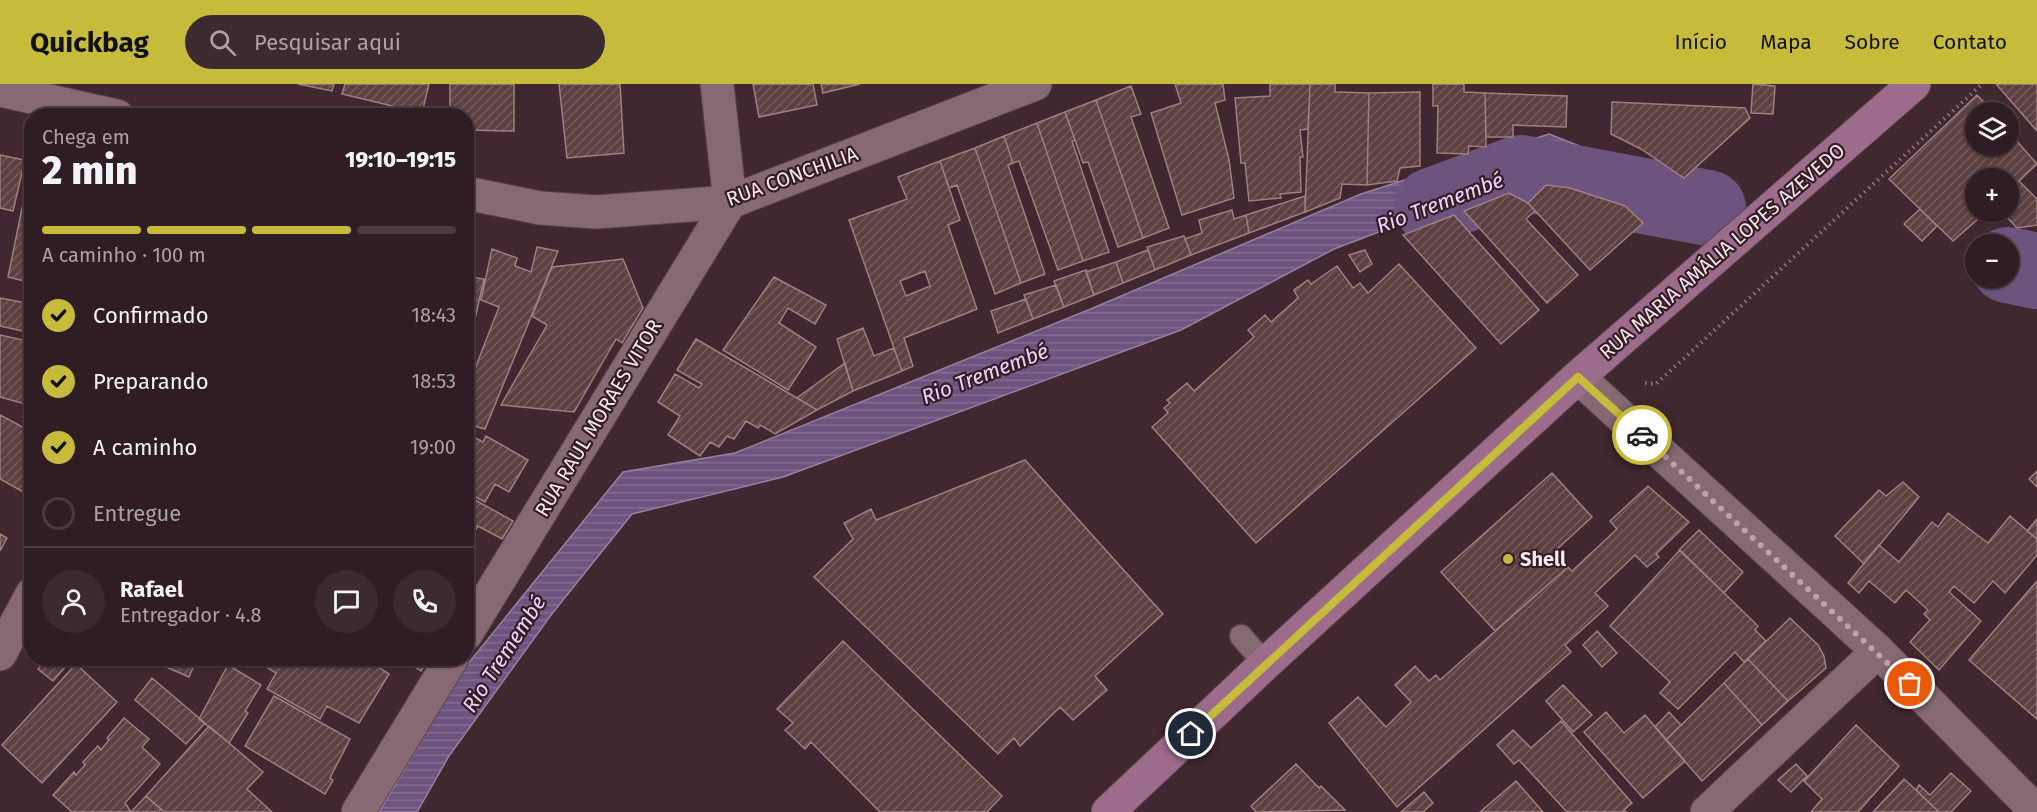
<!DOCTYPE html>
<html lang="pt">
<meta charset="utf-8">
<style>
:root{--surface:#301d24;--page:#3c2a31;--text:#f1f3f6;--muted:#a8a2a6;--line:#4b3b41;--accent:#c7bb3b}
body{margin:0;font-family:"Fira Sans",sans-serif;background:var(--page);color:var(--text);height:100vh;display:flex;flex-direction:column;font-size:22px;white-space:nowrap}
*{box-sizing:border-box;margin:0}
p{font-size:20px;color:var(--muted)}
.icon{flex:none;width:33px;height:33px;fill:none;stroke:currentColor;stroke-width:2;stroke-linecap:round;stroke-linejoin:round}
.map{position:relative;flex:1;overflow:hidden}
.panel{position:absolute;left:24px;top:24px;width:450px;height:558px;display:flex;flex-direction:column;background:var(--surface);border-radius:24px;box-shadow:0 2px 4px #0004,0 0 0 2px var(--line)}
.panel>*{flex:none}
.tools{position:absolute;left:1965px;top:18px;display:grid;gap:12px}
.tools a{display:grid;place-items:center;width:54px;height:54px;border-radius:50%;background:var(--surface);box-shadow:0 2px 4px #0004,0 0 0 2px var(--line);font-size:30px}
.pin{position:absolute;display:grid;place-items:center;width:51px;height:51px;color:#fff;margin:-26px;border:3px solid #fff;border-radius:50%;box-shadow:0 2px 6px #0007}
.courier{position:absolute;display:grid;place-items:center;width:60px;height:60px;margin:-30px;border:4px solid #c7bb3b;border-radius:50%;background:#fff;color:#222;box-shadow:0 2px 8px #0007}
.head em{font-style:normal;font-weight:800}
.head div{display:flex;flex-direction:column-reverse}
.head{display:flex;align-items:center;justify-content:space-between;height:102px;padding:0 18px}
h1{font-size:39px;font-weight:800;line-height:45px}
.bar{display:grid;grid-template-columns:repeat(4,1fr);gap:9px 6px;align-content:center;height:72px;padding:0 18px}
.bar i{height:8px;border-radius:4px;background:var(--line)}
.bar .active{background:var(--accent)}
.bar p{grid-column:span 4}
.line{display:flex;align-items:center;gap:15px;padding:0 18px;border-top:2px solid var(--line)}
.line div{flex:1}
.round{display:grid;place-items:center;flex:none;width:63px;height:63px;border-radius:32px;background:var(--page)}
ol{padding:0 18px;list-style:none}
li{display:flex;align-items:center;gap:18px;height:66px}
li p{margin-inline-start:auto}
li .icon{padding:6px;border-radius:50%;background:var(--accent);color:#111;stroke-width:4}
li:last-child{color:var(--muted)}
li i{width:33px;height:33px;border:3px solid var(--line);border-radius:50%}
header{display:flex;align-items:center;gap:36px;box-sizing:border-box;height:84px;padding:0 30px;background:var(--accent);color:#111}
header strong{font-size:28px}
nav{display:flex;gap:33px;margin-inline-start:auto;font-size:21px}
.search{width:420px;height:54px;background:var(--page);display:flex;align-items:center;gap:15px;box-sizing:border-box;padding:0 21px;border-radius:33px;color:var(--muted);font-size:22px}
.map>svg:first-child{display:block}
.water{fill:url(#water-rules);stroke:#9880a0;stroke-width:1.5}
.lines{fill:none;stroke-linecap:round;stroke-linejoin:round}
.river{stroke:#6e537f;stroke-width:76}
.building{fill:url(#building-hatch);stroke:#9f7f7f;stroke-width:1.5;fill-rule:evenodd}
.lane-casing{stroke:#59434b;stroke-width:25}
.street-casing{stroke:#59434b;stroke-width:35}
.secondary-casing{stroke:#59434b;stroke-width:35}
.path{stroke:#8e7880;stroke-width:4;stroke-dasharray:1.5 4.5;stroke-linecap:butt}
.lane{stroke:#866973;stroke-width:22}
.street{stroke:#866973;stroke-width:33}
.secondary{stroke:#9c6c8a;stroke-width:33}
.done{stroke:#b9a4ac;stroke-width:6;stroke-dasharray:0 10.8}
.route{stroke:#c7bb3b;stroke-width:8}
.poi-dot{fill:#c7bb3b;stroke:#351d26;stroke-width:2}
.labels{text-anchor:middle;dominant-baseline:central;stroke-width:4.5;stroke-linejoin:round;paint-order:stroke}
.street-label{font-size:20px;fill:#fae8ee;stroke:#351d26}
.poi-label{font-size:20px;font-weight:bold;fill:#fae8ee;stroke:#351d26;text-anchor:start}
.water-label{font-size:21px;font-style:italic;fill:#eed4fe;stroke:#351d26}
</style>
<header>
<strong>Quickbag</strong>
<div class="search"><svg class="icon" aria-label="search" viewBox="0 0 24 24"><circle cx="10" cy="10" r="6"/><path d="M15 15l6 6"/></svg>Pesquisar aqui</div>
<nav><a>Início</a><a>Mapa</a><a>Sobre</a><a>Contato</a></nav>
</header>
<div class="map">
<svg width="2037" height="728" viewBox="0 0 2037 728">
<defs>
<pattern id="water-rules" width="6" height="5" patternUnits="userSpaceOnUse" patternTransform="scale(1.5)"><rect width="6" height="5" fill="#6e537f"/><path d="M0 2.5h6" fill="none" stroke="#846c91"/></pattern>
<pattern id="building-hatch" width="6" height="6" patternUnits="userSpaceOnUse" patternTransform="scale(1.5)"><rect width="6" height="6" fill="#5d4041"/><path d="M-1 1l2-2M0 6l6-6M5 7l2-2" fill="none" stroke="#755c5d"/></pattern>
</defs>
<rect width="100%" height="100%" fill="#402730"/>
<path class="water" d="M 1549,50 L 1686,104 L 1660,137 L 1617,111 L 1545,85 L 1334,165 L 1181,246 L 783,393 L 632,430 L 551,531 L 449,672 L 417,728 L 379,728 L 463,586 L 623,388 L 735,369 L 1093,224 L 1361,110 Z"/>
<g class="lines">
<path class="river" d="M 1432,122 L 1521,89 L 1708,124
M 2008,181 L 2037,187"/>
</g>
<path class="building" d="M 298,0 L 334,0 L 332,7 Z
M 345,0 L 429,0 L 422,29 L 342,10 Z
M 450,0 L 514,0 L 514,47 L 466,46 L 466,32 L 450,32 Z
M 559,0 L 620,0 L 624,69 L 567,74 Z
M 753,0 L 813,0 L 817,21 L 759,33 Z
M 821,0 L 860,0 L 823,9 Z
M 1175,0 L 1223,0 L 1225,16 L 1215,19 L 1229,76 L 1234,114 L 1182,131 L 1151,29 L 1181,19 Z
M 1270,0 L 1310,0 L 1308,45 L 1300,46 L 1303,73 L 1300,73 L 1301,108 L 1280,110 L 1281,114 L 1249,117 L 1245,79 L 1241,79 L 1235,14 L 1270,12 Z
M 1310,0 L 1335,0 L 1335,8 L 1369,9 L 1367,101 L 1342,100 L 1340,114 L 1305,128 Z
M 1433,0 L 1464,0 L 1464,8 L 1485,9 L 1486,63 L 1469,62 L 1468,70 L 1437,69 L 1438,22 L 1433,22 Z
M 1753,0 L 1775,2 L 1773,30 L 1751,29 Z
M 1996,0 L 2037,0 L 2037,47 Z
M 1131,2 L 1141,30 L 1131,33 L 1169,144 L 1143,154 L 1096,16 Z
M 1420,8 L 1420,82 L 1400,84 L 1397,97 L 1367,101 L 1369,9 Z
M 1485,9 L 1567,12 L 1566,43 L 1513,41 L 1513,53 L 1486,53 Z
M 1977,11 L 1993,28 L 1976,28 L 1976,62 L 2008,62 L 2008,47 L 2037,80 L 2019,97 L 2037,115 L 2037,141 L 2017,144 L 2002,128 L 2008,128 L 2008,94 L 1976,94 L 1976,128 L 1986,128 L 1953,157 L 1889,95 Z
M 1096,16 L 1143,154 L 1118,163 L 1088,78 L 1083,79 L 1065,28 Z
M 1612,18 L 1745,24 L 1750,34 L 1684,94 L 1641,65 L 1611,50 Z
M 1065,28 L 1075,56 L 1072,57 L 1109,168 L 1083,177 L 1037,39 Z
M 1037,39 L 1083,177 L 1058,186 L 1019,77 L 1013,79 L 1004,52 Z
M 1004,52 L 1013,79 L 1008,81 L 1045,190 L 1021,199 L 975,64 Z
M 975,64 L 1021,199 L 995,210 L 957,101 L 949,104 L 940,77 Z
M 0,71 L 25,76 L 13,127 L 0,124 Z
M 940,77 L 960,136 L 948,141 L 977,225 L 904,254 L 913,282 L 902,287 L 849,136 L 907,115 L 898,93 ZM 925,187 L 930,202 L 906,212 L 900,197 Z
M 29,90 L 32,90 L 32,199 L 8,193 Z
M 1546,101 L 1570,104 L 1625,122 L 1643,139 L 1590,186 L 1528,119 Z
M 1509,109 L 1528,119 L 1535,127 L 1526,135 L 1578,191 L 1547,219 L 1464,127 Z
M 1305,112 L 1305,128 L 1249,149 L 1246,131 Z
M 1920,125 L 1937,142 L 1922,157 L 1904,140 Z
M 1232,126 L 1234,135 L 1246,131 L 1249,149 L 1191,171 L 1185,155 L 1202,149 L 1199,136 Z
M 1454,131 L 1539,226 L 1501,260 L 1403,151 Z
M 1184,152 L 1191,171 L 1155,186 L 1147,163 Z
M 537,163 L 558,167 L 485,345 L 466,340 L 466,317 L 471,295 L 499,223 L 481,216 L 492,165 L 517,174 L 515,182 L 531,188 Z
M 1148,166 L 1155,186 L 1123,199 L 1116,178 Z
M 1365,166 L 1372,180 L 1360,188 L 1349,171 Z
M 623,175 L 643,224 L 622,259 L 616,255 L 574,328 L 501,321 L 547,241 L 532,232 L 552,183 Z
M 1116,178 L 1123,199 L 1094,211 L 1086,188 Z
M 1399,180 L 1476,264 L 1256,459 L 1152,343 L 1168,329 L 1164,324 L 1170,319 L 1167,316 L 1187,299 L 1194,307 L 1254,253 L 1248,246 L 1265,231 L 1271,238 L 1298,214 L 1294,206 L 1308,196 L 1311,200 L 1337,182 L 1353,204 L 1360,199 L 1368,209 Z
M 1086,186 L 1094,211 L 1064,223 L 1054,197 Z
M 466,192 L 484,195 L 466,274 Z
M 774,193 L 826,221 L 815,240 L 788,224 L 779,239 L 816,263 L 788,306 L 723,266 Z
M 1056,201 L 1064,223 L 1033,235 L 1024,211 Z
M 0,214 L 32,220 L 32,249 L 0,242 Z
M 1026,215 L 1033,235 L 998,249 L 991,227 Z
M 863,244 L 874,272 L 894,264 L 902,287 L 853,307 L 837,255 Z
M 0,251 L 32,258 L 32,328 L 28,327 L 29,321 L 0,313 Z
M 696,255 L 797,314 L 817,326 L 775,350 L 760,341 L 758,344 L 746,337 L 734,355 L 727,352 L 719,363 L 710,358 L 700,372 L 668,351 L 680,332 L 658,318 L 675,290 L 699,304 L 702,300 L 677,286 Z
M 845,279 L 853,307 L 817,326 L 797,314 Z
M 0,331 L 32,348 L 32,402 L 27,410 L 0,395 Z
M 466,349 L 483,358 L 486,352 L 528,376 L 509,408 L 495,400 L 485,418 L 466,408 Z
M 1025,376 L 1163,530 L 1095,592 L 1107,606 L 1073,636 L 1060,623 L 1020,662 L 1014,654 L 998,670 L 814,493 L 853,455 L 844,439 L 871,425 L 876,436 Z
M 2037,387 L 2037,403 L 2029,395 Z
M 1552,389 L 1592,433 L 1554,468 L 1568,483 L 1495,547 L 1441,488 Z
M 1903,398 L 1919,413 L 1864,480 L 1835,452 L 1879,406 L 1886,412 Z
M 1648,402 L 1689,438 L 1656,470 L 1659,473 L 1647,483 L 1635,471 L 1595,509 L 1608,522 L 1565,561 L 1571,568 L 1397,723 L 1329,639 L 1358,613 L 1386,643 L 1411,618 L 1395,601 L 1415,582 L 1429,597 L 1436,591 L 1440,596 L 1568,483 L 1572,487 L 1617,445 L 1610,437 Z
M 466,411 L 513,437 L 502,455 L 478,442 L 466,461 Z
M 1948,429 L 1988,459 L 2010,432 L 2037,455 L 2037,471 L 2005,509 L 1993,497 L 1974,519 L 1954,502 L 1949,508 L 1981,537 L 1939,586 L 1910,558 L 1930,536 L 1924,530 L 1928,526 L 1906,506 L 1895,519 L 1869,497 L 1859,509 L 1848,499 L 1879,461 L 1899,478 L 1932,438 L 1938,443 Z
M 2037,435 L 2037,455 L 2027,447 Z
M 1699,446 L 1743,488 L 1724,509 L 1679,466 Z
M 0,450 L 7,454 L 0,467 Z
M 1680,466 L 1758,542 L 1755,546 L 1766,557 L 1744,578 L 1735,568 L 1678,625 L 1660,609 L 1670,598 L 1610,542 Z
M 2037,497 L 2037,635 L 1969,576 Z
M 1790,534 L 1818,561 L 1824,572 L 1826,584 L 1788,617 L 1748,575 Z
M 1597,547 L 1617,569 L 1602,583 L 1583,561 Z
M 843,557 L 1002,712 L 987,728 L 880,728 L 811,658 L 805,665 L 785,646 L 793,639 L 777,625 Z
M 46,574 L 73,574 L 53,597 L 38,585 Z
M 167,574 L 197,574 L 189,593 L 164,582 Z
M 271,574 L 364,574 L 389,590 L 359,639 L 327,622 L 320,635 L 267,605 L 276,589 L 266,583 Z
M 401,574 L 429,574 L 421,587 Z
M 1748,575 L 1788,617 L 1762,641 L 1724,599 Z
M 76,580 L 117,618 L 42,699 L 2,661 Z
M 228,581 L 261,601 L 245,627 L 248,629 L 229,659 L 199,635 Z
M 152,594 L 205,639 L 186,660 L 135,616 Z
M 1724,599 L 1762,641 L 1702,697 L 1666,656 Z
M 1563,601 L 1592,631 L 1573,648 L 1546,617 Z
M 274,612 L 350,655 L 330,694 L 333,696 L 325,710 L 245,662 Z
M 1606,628 L 1624,649 L 1645,631 L 1685,677 L 1643,714 L 1584,648 Z
M 1669,628 L 1681,641 L 1666,656 L 1655,643 Z
M 124,634 L 149,655 L 142,663 L 160,680 L 125,719 L 131,728 L 72,728 L 53,711 L 74,688 L 76,691 L 85,681 L 83,678 L 98,662 L 101,666 L 109,656 L 107,654 Z
M 1561,637 L 1632,719 L 1624,726 L 1626,728 L 1567,728 L 1519,676 L 1514,680 L 1497,661 L 1513,646 L 1531,664 Z
M 1856,641 L 1899,682 L 1858,728 L 1811,728 L 1822,715 L 1804,697 Z
M 209,642 L 263,688 L 247,705 L 272,728 L 164,728 L 146,712 Z
M 1296,680 L 1319,704 L 1321,702 L 1345,726 L 1256,728 L 1251,722 Z
M 1796,680 L 1807,692 L 1791,708 L 1778,696 Z
M 1951,689 L 1971,707 L 1951,728 L 1939,728 L 1916,706 L 1919,701 L 1930,711 Z
M 1904,695 L 1916,706 L 1939,728 L 1873,728 Z
M 1516,697 L 1543,728 L 1480,728 Z
M 1424,708 L 1433,719 L 1423,728 L 1401,728 Z
M 146,712 L 161,725 L 158,728 L 131,728 Z"/>
<g class="lines">
<g class="lane-casing">
<path id="lane" d="M 1241,552 L 1265,580"/>
</g>
<g class="street-casing">
<path id="street" d="M 0,6 L 117,32
M 466,109 L 540,124 L 596,128 L 730,118 L 1035,0
M 1578,293 L 1878,567 L 2037,728
M 466,550 L 730,118 L 717,0
M 0,570 L 32,510
M 358,728 L 452,574
M 1707,728 L 1878,567"/>
</g>
<g class="secondary-casing">
<path id="secondary" d="M 1108,728 L 1265,580 L 1578,293 L 1914,0"/>
</g>
<path class="path" d="M 1645,299 L 1656,300 L 1982,0"/>
<use href="#lane" class="lane"/>
<use href="#street" class="street"/>
<use href="#secondary" class="secondary"/>
</g>
<g class="lines">
<path class="done" d="M 1642,351 L 1910,600"/>
<path class="route" d="M 1191,650 L 1578,293 L 1642,351"/>
</g>
<circle class="poi-dot" cx="1508" cy="475" r="6"/>
<g class="labels">
<g class="street-label">
<text transform="translate(792 92) rotate(-20)">RUA CONCHILIA</text>
<text transform="translate(1722 167) rotate(-41)">RUA MARIA AMÁLIA LOPES AZEVEDO</text>
<text transform="translate(598 334) rotate(-59)">RUA RAUL MORAES VITOR</text>
</g>
<g class="poi-label">
<text x="1520" y="475">Shell</text>
</g>
<g class="water-label">
<text transform="translate(1440 119) rotate(-21)">Rio Tremembé</text>
<text transform="translate(985 290) rotate(-21)">Rio Tremembé</text>
<text transform="translate(504 570) rotate(-57)">Rio Tremembé</text>
</g>
</g>
</svg>
<div class="tools">
<a><svg class="icon" aria-label="layers" viewBox="0 0 24 24"><path d="M12 4l9 5-9 5-9-5zM3 14l9 5 9-5"/></svg></a>
<a>+</a>
<a>−</a>
</div>
<div class="pin" style="left:1910px;top:600px;background:#ea580c"><svg class="icon" aria-label="bag" viewBox="0 0 24 24"><path d="M5 8h14l-1 12H6zM9 8a3 3 0 0 1 6 0"/></svg></div>
<div class="pin" style="left:1191px;top:650px;background:#1f2937"><svg class="icon" aria-label="home" viewBox="0 0 24 24"><path d="M3 11l9-7 9 7M6 9v11h12V9"/></svg></div>
<div class="courier" style="left:1642px;top:351px"><svg class="icon" aria-label="car" viewBox="0 0 24 24"><path d="M5 17H2v-5l4-1 3-4h7l3 4 3 1v5h-3M9 17h6M6 11h13"/><circle cx="7" cy="17" r="2"/><circle cx="17" cy="17" r="2"/></svg></div>
<section class="panel">
<div class="head"><div><h1>2 min</h1><p>Chega em</p></div><em>19:10–19:15</em></div>
<div class="bar"><i class="active"></i><i class="active"></i><i class="active"></i><i></i><p>A caminho · 100 m</p></div>
<ol>
<li><svg class="icon" aria-label="check" viewBox="0 0 24 24"><path d="M5 12l5 5 9-10"/></svg>Confirmado<p>18:43</p></li>
<li><svg class="icon" aria-label="check" viewBox="0 0 24 24"><path d="M5 12l5 5 9-10"/></svg>Preparando<p>18:53</p></li>
<li><svg class="icon" aria-label="check" viewBox="0 0 24 24"><path d="M5 12l5 5 9-10"/></svg>A caminho<p>19:00</p></li>
<li><i></i>Entregue</li>
</ol>
<div class="line" style="height:108px"><a class="round"><svg class="icon" aria-label="person" viewBox="0 0 24 24"><circle cx="12" cy="8" r="4"/><path d="M4 21q1-7 8-7t8 7"/></svg></a><div><b>Rafael</b><p>Entregador · 4.8</p></div><a class="round"><svg class="icon" aria-label="chat" viewBox="0 0 24 24"><path d="M4 5h16v11H9l-5 4z"/></svg></a><a class="round"><svg class="icon" aria-label="phone" viewBox="0 0 24 24"><path d="M5 4h4l2 5-3 2q2 4 5 5l2-3 5 2v4C11 20 4 13 5 4z"/></svg></a></div>
</section>
</div>
